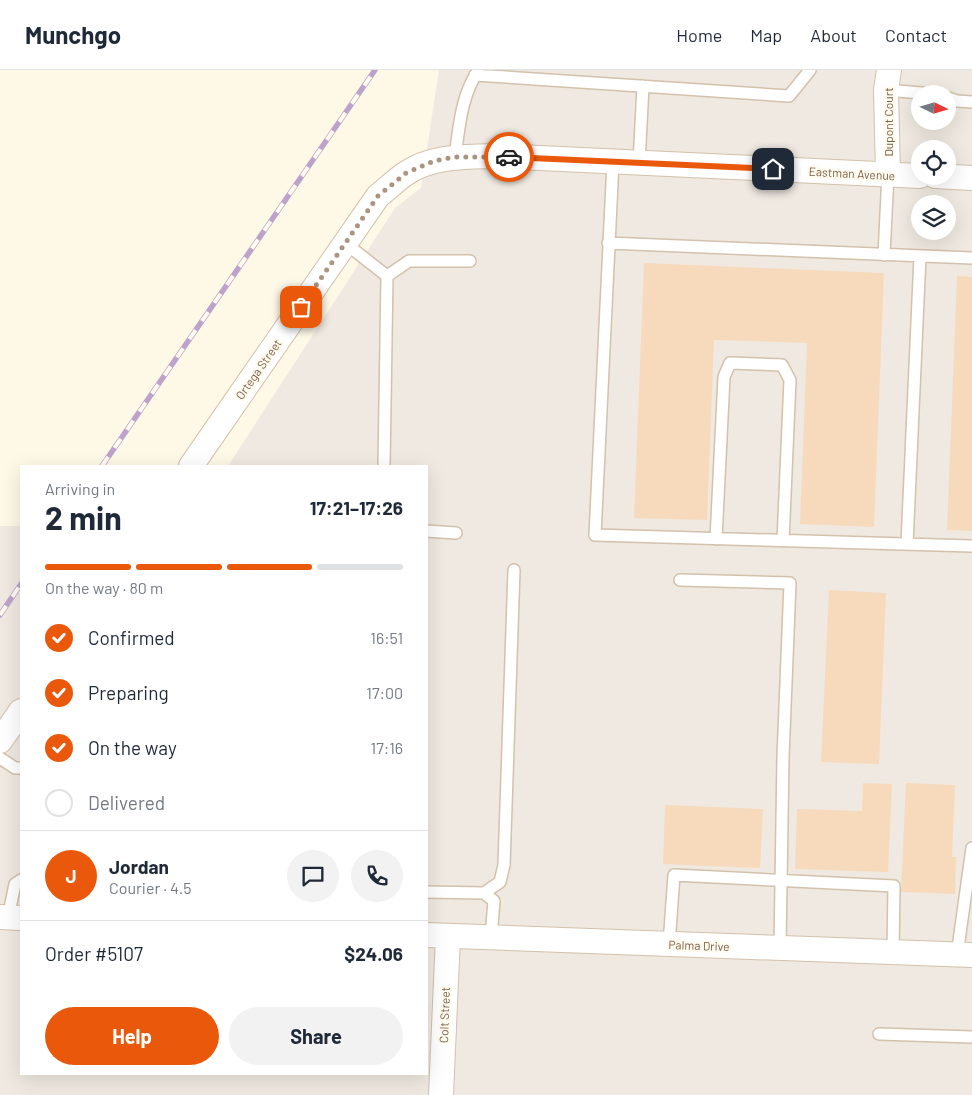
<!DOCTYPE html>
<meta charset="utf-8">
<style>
:root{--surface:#fff;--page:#f2f2f3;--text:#1f2937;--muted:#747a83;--line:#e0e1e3;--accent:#ea580c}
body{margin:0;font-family:Barlow,sans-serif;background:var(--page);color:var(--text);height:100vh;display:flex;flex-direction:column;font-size:19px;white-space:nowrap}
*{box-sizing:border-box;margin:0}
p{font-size:16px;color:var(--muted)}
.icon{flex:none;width:28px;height:28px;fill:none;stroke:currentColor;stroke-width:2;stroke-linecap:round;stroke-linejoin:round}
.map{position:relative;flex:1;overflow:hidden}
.side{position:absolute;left:20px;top:395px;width:408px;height:610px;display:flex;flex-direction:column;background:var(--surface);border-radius:0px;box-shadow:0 5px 20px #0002}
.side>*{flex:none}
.needle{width:32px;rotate:95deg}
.fabs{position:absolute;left:911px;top:15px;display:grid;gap:10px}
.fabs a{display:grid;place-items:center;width:45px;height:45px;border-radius:50%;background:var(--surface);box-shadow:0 5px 20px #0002;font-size:25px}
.pin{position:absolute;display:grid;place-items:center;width:42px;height:42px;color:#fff;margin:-21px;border-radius:10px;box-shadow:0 2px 8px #0006}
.courier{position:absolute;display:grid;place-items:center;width:50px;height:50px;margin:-25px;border:4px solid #ea580c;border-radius:50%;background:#fff;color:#222;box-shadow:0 1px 6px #0007}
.summary em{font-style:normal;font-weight:700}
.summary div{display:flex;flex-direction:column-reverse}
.summary{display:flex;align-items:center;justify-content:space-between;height:85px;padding:0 25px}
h1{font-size:32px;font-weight:700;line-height:38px}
.bar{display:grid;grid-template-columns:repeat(4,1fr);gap:8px 5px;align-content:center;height:60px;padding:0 25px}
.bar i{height:6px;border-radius:4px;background:var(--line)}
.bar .selected{background:var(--accent)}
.bar p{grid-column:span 4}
.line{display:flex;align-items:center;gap:12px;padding:0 25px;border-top:1px solid var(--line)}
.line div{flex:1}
.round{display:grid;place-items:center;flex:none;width:52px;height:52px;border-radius:26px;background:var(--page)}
ol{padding:0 25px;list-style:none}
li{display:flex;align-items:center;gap:15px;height:55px}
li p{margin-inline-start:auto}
li .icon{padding:5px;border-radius:50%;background:var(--accent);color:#fff;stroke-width:4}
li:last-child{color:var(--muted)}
li i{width:28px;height:28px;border:2px solid var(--line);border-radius:50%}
.button{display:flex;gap:10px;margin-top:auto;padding:10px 25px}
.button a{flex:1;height:58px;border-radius:30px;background:var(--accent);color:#fff;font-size:20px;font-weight:700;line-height:58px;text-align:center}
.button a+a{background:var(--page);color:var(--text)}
header{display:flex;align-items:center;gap:30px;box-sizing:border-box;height:70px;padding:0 25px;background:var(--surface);border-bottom:1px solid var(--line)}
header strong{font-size:24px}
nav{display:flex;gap:28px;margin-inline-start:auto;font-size:18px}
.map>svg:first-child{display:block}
.industrial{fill:#efe9e1;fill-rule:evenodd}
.building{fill:#f7dabb}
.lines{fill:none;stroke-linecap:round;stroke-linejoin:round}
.service-casing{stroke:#d3c1ab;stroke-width:14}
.minor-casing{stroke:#d3c1ab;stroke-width:26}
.service{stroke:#fff;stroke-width:11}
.minor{stroke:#fff;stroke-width:24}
.rail-casing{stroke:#bda3cb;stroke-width:5.5}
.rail{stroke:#fffbef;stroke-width:4;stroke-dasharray:11;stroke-linecap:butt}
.done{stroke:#aa9580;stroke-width:5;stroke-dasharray:0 9}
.route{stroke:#ea580c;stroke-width:6}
.labels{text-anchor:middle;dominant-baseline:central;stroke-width:4.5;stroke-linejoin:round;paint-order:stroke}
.street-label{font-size:12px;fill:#7c6048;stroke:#fffbef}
</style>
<header>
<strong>Munchgo</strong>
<nav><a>Home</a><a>Map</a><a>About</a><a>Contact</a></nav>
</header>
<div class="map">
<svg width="972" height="1025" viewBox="0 0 972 1025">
<rect width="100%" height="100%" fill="#fef8e7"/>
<path class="industrial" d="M 439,0 L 972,0 L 972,1025 L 0,1025 L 0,456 L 21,456 L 21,1004 L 426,1004 L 426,396 L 228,396 L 395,138 L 421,118 ZM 920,24 L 948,24 L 948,51 L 920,51 ZM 920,79 L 948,79 L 948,106 L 920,106 ZM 920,134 L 948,134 L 948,161 L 920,161 Z"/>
<path class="building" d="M 644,193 L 884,203 L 874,457 L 800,454 L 807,273 L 714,270 L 707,450 L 634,448 Z
M 957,206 L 972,207 L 972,461 L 947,460 Z
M 829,520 L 886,523 L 879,694 L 821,692 Z
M 863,713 L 892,714 L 888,802 L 795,799 L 797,739 L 862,741 Z
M 906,713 L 955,715 L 952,787 L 956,787 L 955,824 L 901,822 Z
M 665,735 L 763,739 L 760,798 L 663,794 Z"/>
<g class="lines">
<g class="service-casing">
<path id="service" d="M 475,5 L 789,26 L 810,0
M 886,20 L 933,24
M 948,28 L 957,31 L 972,32
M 455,87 C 459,58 461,26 478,1
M 613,92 L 595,465 L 972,476
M 639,93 L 643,16
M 345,173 L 387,206
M 608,173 L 972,188
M 884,185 L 888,104
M 387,206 L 409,191 L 470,191
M 384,396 L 387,206
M 426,461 L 456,463
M 716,469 L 724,307 L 730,293 L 782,295 L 790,310 L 783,471
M 907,474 L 920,186
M 680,510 L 790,513 L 783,687 L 780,878
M 0,688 L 15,698 L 21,698
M 426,822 L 484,823 L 494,831 L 491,867
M 484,823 L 500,812 L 504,795 L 514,500
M 8,848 L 15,814 L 21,810
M 669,874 L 674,805 L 894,816 L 893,882
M 957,885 L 972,778
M 879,964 L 972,967"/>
</g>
<g class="minor-casing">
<path id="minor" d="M 888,104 L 886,20 L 889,0
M 935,106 L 972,108
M 191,396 L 378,126 C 387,119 395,111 405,104 C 432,85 467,87 498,86 L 920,106
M 0,671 L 21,641
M 0,847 L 21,848
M 426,865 L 972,885
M 441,1025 L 448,866"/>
</g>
<use href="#service" class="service"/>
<use href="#minor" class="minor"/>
<g class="rail-casing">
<path id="rail" d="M 102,396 L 375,0
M 0,545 L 21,514"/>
</g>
<use href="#rail" class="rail"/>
</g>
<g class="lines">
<path class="done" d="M 301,237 L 378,126 L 406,103 L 434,91 L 455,87 L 509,87"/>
<path class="route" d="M 509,87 L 773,99"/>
</g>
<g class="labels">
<g class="street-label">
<text transform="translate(888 52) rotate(-90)">Dupont Court</text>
<text transform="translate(852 103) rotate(3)">Eastman Avenue</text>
<text transform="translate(258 299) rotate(-55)">Ortega Street</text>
<text transform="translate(699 875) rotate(2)">Palma Drive</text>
<text transform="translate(444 945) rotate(-88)">Colt Street</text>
</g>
</g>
</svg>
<div class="fabs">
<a><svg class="needle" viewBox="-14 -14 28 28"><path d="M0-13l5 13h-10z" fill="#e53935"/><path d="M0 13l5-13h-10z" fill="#747a83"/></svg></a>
<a><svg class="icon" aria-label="locate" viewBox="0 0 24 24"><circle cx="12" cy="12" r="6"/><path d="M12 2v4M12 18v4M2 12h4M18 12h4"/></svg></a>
<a><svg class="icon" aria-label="layers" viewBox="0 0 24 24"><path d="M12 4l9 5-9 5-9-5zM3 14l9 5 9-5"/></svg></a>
</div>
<div class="pin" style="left:301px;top:237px;background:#ea580c"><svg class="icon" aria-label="bag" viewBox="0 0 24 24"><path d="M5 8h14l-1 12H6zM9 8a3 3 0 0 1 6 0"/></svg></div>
<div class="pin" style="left:773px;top:99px;background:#1f2937"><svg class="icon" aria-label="home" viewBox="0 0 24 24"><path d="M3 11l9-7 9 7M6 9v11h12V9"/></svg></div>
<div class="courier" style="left:509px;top:87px"><svg class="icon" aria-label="car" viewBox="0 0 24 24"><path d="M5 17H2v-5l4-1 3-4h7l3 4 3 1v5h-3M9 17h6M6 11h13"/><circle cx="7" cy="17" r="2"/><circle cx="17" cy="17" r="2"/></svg></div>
<section class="side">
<div class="summary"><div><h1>2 min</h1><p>Arriving in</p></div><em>17:21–17:26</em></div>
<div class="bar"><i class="selected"></i><i class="selected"></i><i class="selected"></i><i></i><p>On the way · 80 m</p></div>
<ol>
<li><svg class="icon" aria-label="check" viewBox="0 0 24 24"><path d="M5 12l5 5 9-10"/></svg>Confirmed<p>16:51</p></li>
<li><svg class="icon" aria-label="check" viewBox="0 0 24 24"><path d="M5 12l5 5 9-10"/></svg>Preparing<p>17:00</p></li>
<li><svg class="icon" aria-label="check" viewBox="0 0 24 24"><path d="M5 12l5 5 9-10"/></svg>On the way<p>17:16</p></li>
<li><i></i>Delivered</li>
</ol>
<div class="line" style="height:90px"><b class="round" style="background:var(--accent);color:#fff">J</b><div><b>Jordan</b><p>Courier · 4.5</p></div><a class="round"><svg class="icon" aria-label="chat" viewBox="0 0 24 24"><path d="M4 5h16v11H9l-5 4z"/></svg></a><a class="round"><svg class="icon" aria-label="phone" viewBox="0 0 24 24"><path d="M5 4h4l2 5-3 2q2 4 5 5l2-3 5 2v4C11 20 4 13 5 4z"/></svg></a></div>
<div class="line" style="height:65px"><div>Order #5107</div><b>$24.06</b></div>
<div class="button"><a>Help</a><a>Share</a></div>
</section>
</div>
